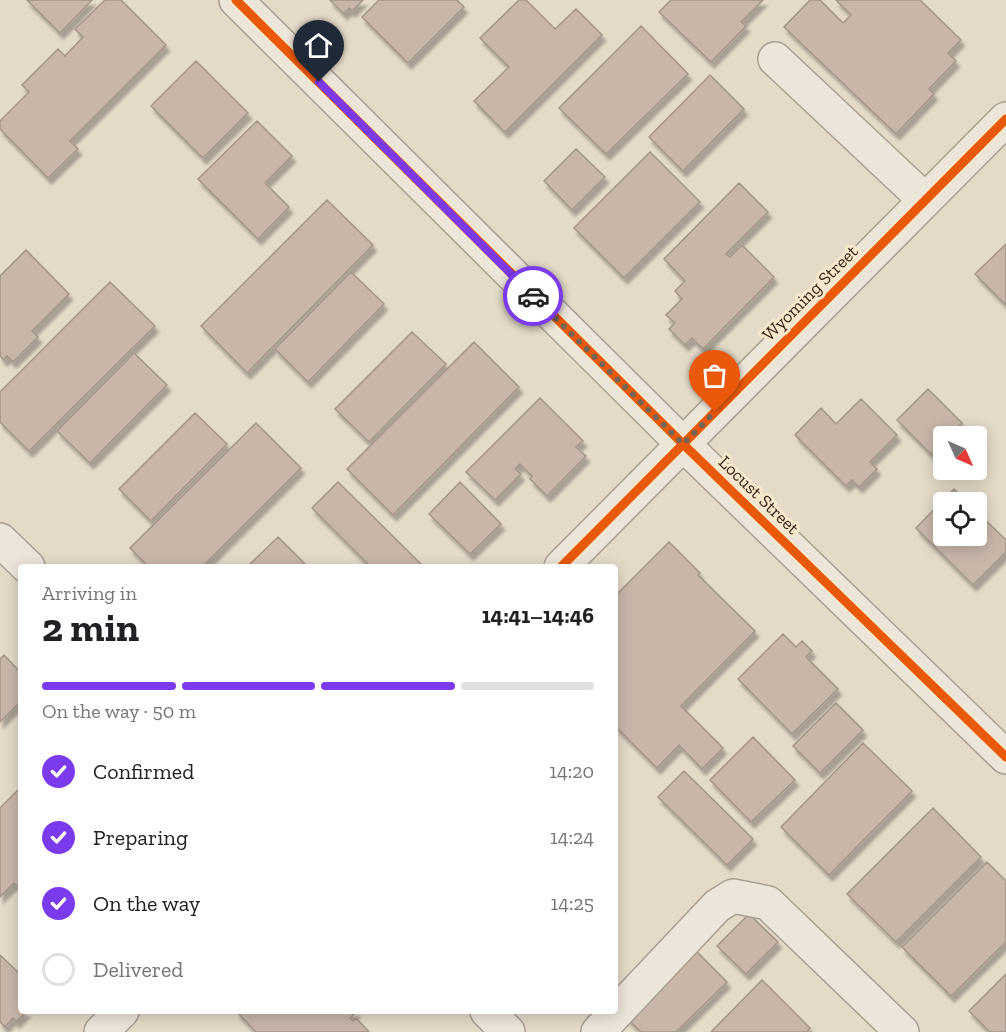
<!DOCTYPE html>
<meta charset="utf-8">
<style>
:root{--surface:#fff;--page:#f2f2f2;--text:#202124;--muted:#757577;--line:#e0e0e0;--accent:#7c3aed}
body{margin:0;font-family:"Zilla Slab",serif;background:var(--page);color:var(--text);height:100vh;display:flex;flex-direction:column;font-size:22px;white-space:nowrap}
*{box-sizing:border-box;margin:0}
p{font-size:20px;color:var(--muted)}
.icon{flex:none;width:33px;height:33px;fill:none;stroke:currentColor;stroke-width:2;stroke-linecap:round;stroke-linejoin:round}
.map{position:relative;flex:1;overflow:hidden}
.side{position:absolute;left:18px;top:564px;width:600px;height:450px;display:flex;flex-direction:column;background:var(--surface);border-radius:6px;box-shadow:0 3px 15px #0003}
.side>*{flex:none}
.needle{width:39px;rotate:135deg}
.buttons{position:absolute;left:933px;top:426px;display:grid;gap:12px}
.buttons a{display:grid;place-items:center;width:54px;height:54px;border-radius:6px;background:var(--surface);box-shadow:0 3px 15px #0003;font-size:30px}
.pin{position:absolute;display:grid;place-items:center;width:51px;height:51px;color:#fff;margin:-62px -26px;border-radius:50% 50% 50% 0;rotate:-45deg;box-shadow:0 0 6px #0007}
.pin .icon{rotate:45deg}
.courier{position:absolute;display:grid;place-items:center;width:60px;height:60px;margin:-30px;border:4px solid #7c3aed;border-radius:50%;background:#fff;color:#222;box-shadow:0 2px 8px #0007}
.summary em{font-style:normal;font-weight:700}
.summary div{display:flex;flex-direction:column-reverse}
.summary{display:flex;align-items:center;justify-content:space-between;height:102px;padding:0 24px}
h1{font-size:39px;font-weight:700;line-height:45px}
.bar{display:grid;grid-template-columns:repeat(4,1fr);gap:9px 6px;align-content:center;height:72px;padding:0 24px}
.bar i{height:8px;border-radius:4px;background:var(--line)}
.bar .on{background:var(--accent)}
.bar p{grid-column:span 4}
ol{padding:0 24px;list-style:none}
li{display:flex;align-items:center;gap:18px;height:66px}
li p{margin-inline-start:auto}
li .icon{padding:6px;border-radius:50%;background:var(--accent);color:#fff;stroke-width:4}
li:last-child{color:var(--muted)}
li i{width:33px;height:33px;border:3px solid var(--line);border-radius:50%}
.map>svg:first-child{display:block}
.building{fill:#c8b7a9;stroke:#a49588;stroke-width:1.5;filter:url(#shadow)}
.lines{fill:none;stroke-linecap:round;stroke-linejoin:round}
.minor-casing{stroke:#a99f92;stroke-width:36}
.minor{stroke:#ece5da;stroke-width:33}
.cycleway-casing{stroke:#f8e8cc;stroke-width:13}
.cycleway{stroke:#e8590c;stroke-width:9}
.done{stroke:#746557;stroke-width:6;stroke-dasharray:0 10.8}
.route{stroke:#7c3aed;stroke-width:8}
.labels{text-anchor:middle;dominant-baseline:central;stroke-width:6;stroke-linejoin:round;paint-order:stroke}
.street-label{font-size:18px;fill:#37261a;stroke:#f8e8cc}
</style>
<div class="map">
<svg width="1006" height="1032" viewBox="0 0 1006 1032">
<defs>
<filter id="shadow"><feDropShadow dx="3.5" dy="6" stdDeviation="1.5" flood-color="#0004"/></filter>
</defs>
<rect width="100%" height="100%" fill="#e4dac8"/>
<path class="building" d="M 27,0 L 92,0 L 60,33 Z
M 105,0 L 121,0 L 166,45 L 70,141 L 78,149 L 48,178 L 0,129 L 0,121 L 29,92 L 22,85 L 58,49 L 65,56 L 83,37 L 75,29 Z
M 330,0 L 363,0 L 352,11 L 349,8 L 344,14 Z
M 379,0 L 457,0 L 464,7 L 408,63 L 362,17 Z
M 519,0 L 526,0 L 555,29 L 576,9 L 602,35 L 505,132 L 474,101 L 509,67 L 480,38 Z
M 671,0 L 763,0 L 741,22 L 746,26 L 711,62 L 659,12 Z
M 810,0 L 820,0 L 843,23 L 851,15 L 836,0 L 920,0 L 961,40 L 948,53 L 956,61 L 929,89 L 934,94 L 896,134 L 784,27 Z
M 641,26 L 688,74 L 606,154 L 559,108 Z
M 196,61 L 248,113 L 203,158 L 151,106 Z
M 710,75 L 744,109 L 683,171 L 649,137 Z
M 257,121 L 292,156 L 265,183 L 289,207 L 258,239 L 198,179 Z
M 576,149 L 605,177 L 572,210 L 544,181 Z
M 650,152 L 700,202 L 624,278 L 574,228 Z
M 739,183 L 768,212 L 726,254 L 730,257 L 742,245 L 774,277 L 703,349 L 692,338 L 685,345 L 669,329 L 675,323 L 666,315 L 682,299 L 675,291 L 685,281 L 664,259 Z
M 327,200 L 373,245 L 247,373 L 201,326 Z
M 1006,244 L 1006,305 L 975,274 Z
M 26,250 L 69,294 L 32,331 L 38,337 L 13,362 L 7,356 L 4,360 L 0,356 L 0,276 Z
M 351,272 L 384,304 L 308,382 L 275,349 Z
M 110,282 L 155,326 L 29,451 L 0,422 L 0,392 Z
M 412,332 L 446,364 L 369,442 L 335,409 Z
M 474,342 L 519,387 L 393,515 L 347,469 Z
M 134,353 L 167,385 L 90,463 L 57,431 Z
M 928,389 L 962,423 L 949,436 L 944,436 L 944,442 L 931,454 L 897,420 Z
M 540,398 L 583,441 L 576,447 L 586,456 L 547,496 L 530,479 L 532,476 L 520,464 L 515,469 L 521,474 L 495,500 L 466,472 Z
M 861,399 L 897,435 L 870,462 L 877,469 L 859,487 L 852,480 L 846,486 L 795,435 L 821,408 L 836,424 Z
M 195,413 L 227,444 L 151,521 L 119,489 Z
M 256,423 L 301,468 L 202,567 L 149,567 L 130,548 Z
M 338,482 L 424,567 L 371,567 L 312,508 Z
M 460,482 L 501,524 L 470,554 L 429,514 Z
M 954,489 L 968,502 L 944,502 L 944,536 L 976,536 L 976,511 L 1006,540 L 1006,552 L 973,585 L 916,528 Z
M 278,537 L 308,567 L 247,567 Z
M 669,542 L 700,573 L 698,575 L 755,631 L 681,706 L 723,748 L 702,769 L 679,745 L 657,768 L 615,726 L 615,596 Z
M 783,634 L 796,647 L 802,641 L 812,651 L 806,657 L 838,689 L 792,734 L 738,679 Z
M 4,655 L 21,673 L 21,701 L 0,722 L 0,659 Z
M 836,703 L 863,730 L 820,773 L 793,746 Z
M 753,737 L 795,780 L 751,822 L 710,780 Z
M 863,743 L 912,791 L 829,875 L 781,827 Z
M 684,771 L 753,839 L 727,865 L 658,797 Z
M 21,787 L 21,888 L 20,889 L 14,883 L 0,897 L 0,808 Z
M 933,808 L 981,857 L 896,942 L 847,894 Z
M 987,862 L 1006,881 L 1006,942 L 951,996 L 902,947 Z
M 749,914 L 778,942 L 746,974 L 717,946 Z
M 690,945 L 727,982 L 676,1032 L 641,1032 L 622,1013 Z
M 0,955 L 21,975 L 21,1011 L 27,1011 L 16,1022 L 13,1018 L 5,1027 L 0,1022 Z
M 1006,974 L 1006,1032 L 990,1032 L 969,1011 Z
M 762,980 L 810,1028 L 807,1032 L 711,1032 Z
M 236,1011 L 357,1011 L 350,1018 L 353,1021 L 356,1018 L 369,1032 L 256,1032 Z"/>
<g class="lines">
<g class="minor-casing">
<path id="minor" d="M 236,0 L 683,444 L 1006,757
M 775,59 L 925,200
M 0,540 L 28,567
M 561,567 L 1006,119
M 487,1011 L 508,1032
M 101,1032 L 122,1011
M 598,1032 L 717,906 L 733,896 L 768,903 L 902,1032"/>
</g>
<use href="#minor" class="minor"/>
<g class="cycleway-casing">
<path id="cycleway" d="M 236,0 L 683,444 L 1006,757
M 561,567 L 1006,119"/>
</g>
<use href="#cycleway" class="cycleway"/>
</g>
<g class="lines">
<path class="done" d="M 533,296 L 683,444 L 715,412"/>
<path class="route" d="M 319,82 L 533,296"/>
</g>
<g class="labels">
<g class="street-label">
<text transform="translate(810 293) rotate(-45)">Wyoming Street</text>
<text transform="translate(759 495) rotate(44)">Locust Street</text>
</g>
</g>
</svg>
<div class="buttons">
<a><svg class="needle" viewBox="-14 -14 28 28"><path d="M0-13l5 13h-10z" fill="#e53935"/><path d="M0 13l5-13h-10z" fill="#757577"/></svg></a>
<a><svg class="icon" aria-label="locate" viewBox="0 0 24 24"><circle cx="12" cy="12" r="6"/><path d="M12 2v4M12 18v4M2 12h4M18 12h4"/></svg></a>
</div>
<div class="pin" style="left:715px;top:412px;background:#ea580c"><svg class="icon" aria-label="bag" viewBox="0 0 24 24"><path d="M5 8h14l-1 12H6zM9 8a3 3 0 0 1 6 0"/></svg></div>
<div class="pin" style="left:319px;top:82px;background:#1f2937"><svg class="icon" aria-label="home" viewBox="0 0 24 24"><path d="M3 11l9-7 9 7M6 9v11h12V9"/></svg></div>
<div class="courier" style="left:533px;top:296px"><svg class="icon" aria-label="car" viewBox="0 0 24 24"><path d="M5 17H2v-5l4-1 3-4h7l3 4 3 1v5h-3M9 17h6M6 11h13"/><circle cx="7" cy="17" r="2"/><circle cx="17" cy="17" r="2"/></svg></div>
<section class="side">
<div class="summary"><div><h1>2 min</h1><p>Arriving in</p></div><em>14:41–14:46</em></div>
<div class="bar"><i class="on"></i><i class="on"></i><i class="on"></i><i></i><p>On the way · 50 m</p></div>
<ol>
<li><svg class="icon" aria-label="check" viewBox="0 0 24 24"><path d="M5 12l5 5 9-10"/></svg>Confirmed<p>14:20</p></li>
<li><svg class="icon" aria-label="check" viewBox="0 0 24 24"><path d="M5 12l5 5 9-10"/></svg>Preparing<p>14:24</p></li>
<li><svg class="icon" aria-label="check" viewBox="0 0 24 24"><path d="M5 12l5 5 9-10"/></svg>On the way<p>14:25</p></li>
<li><i></i>Delivered</li>
</ol>
</section>
</div>
